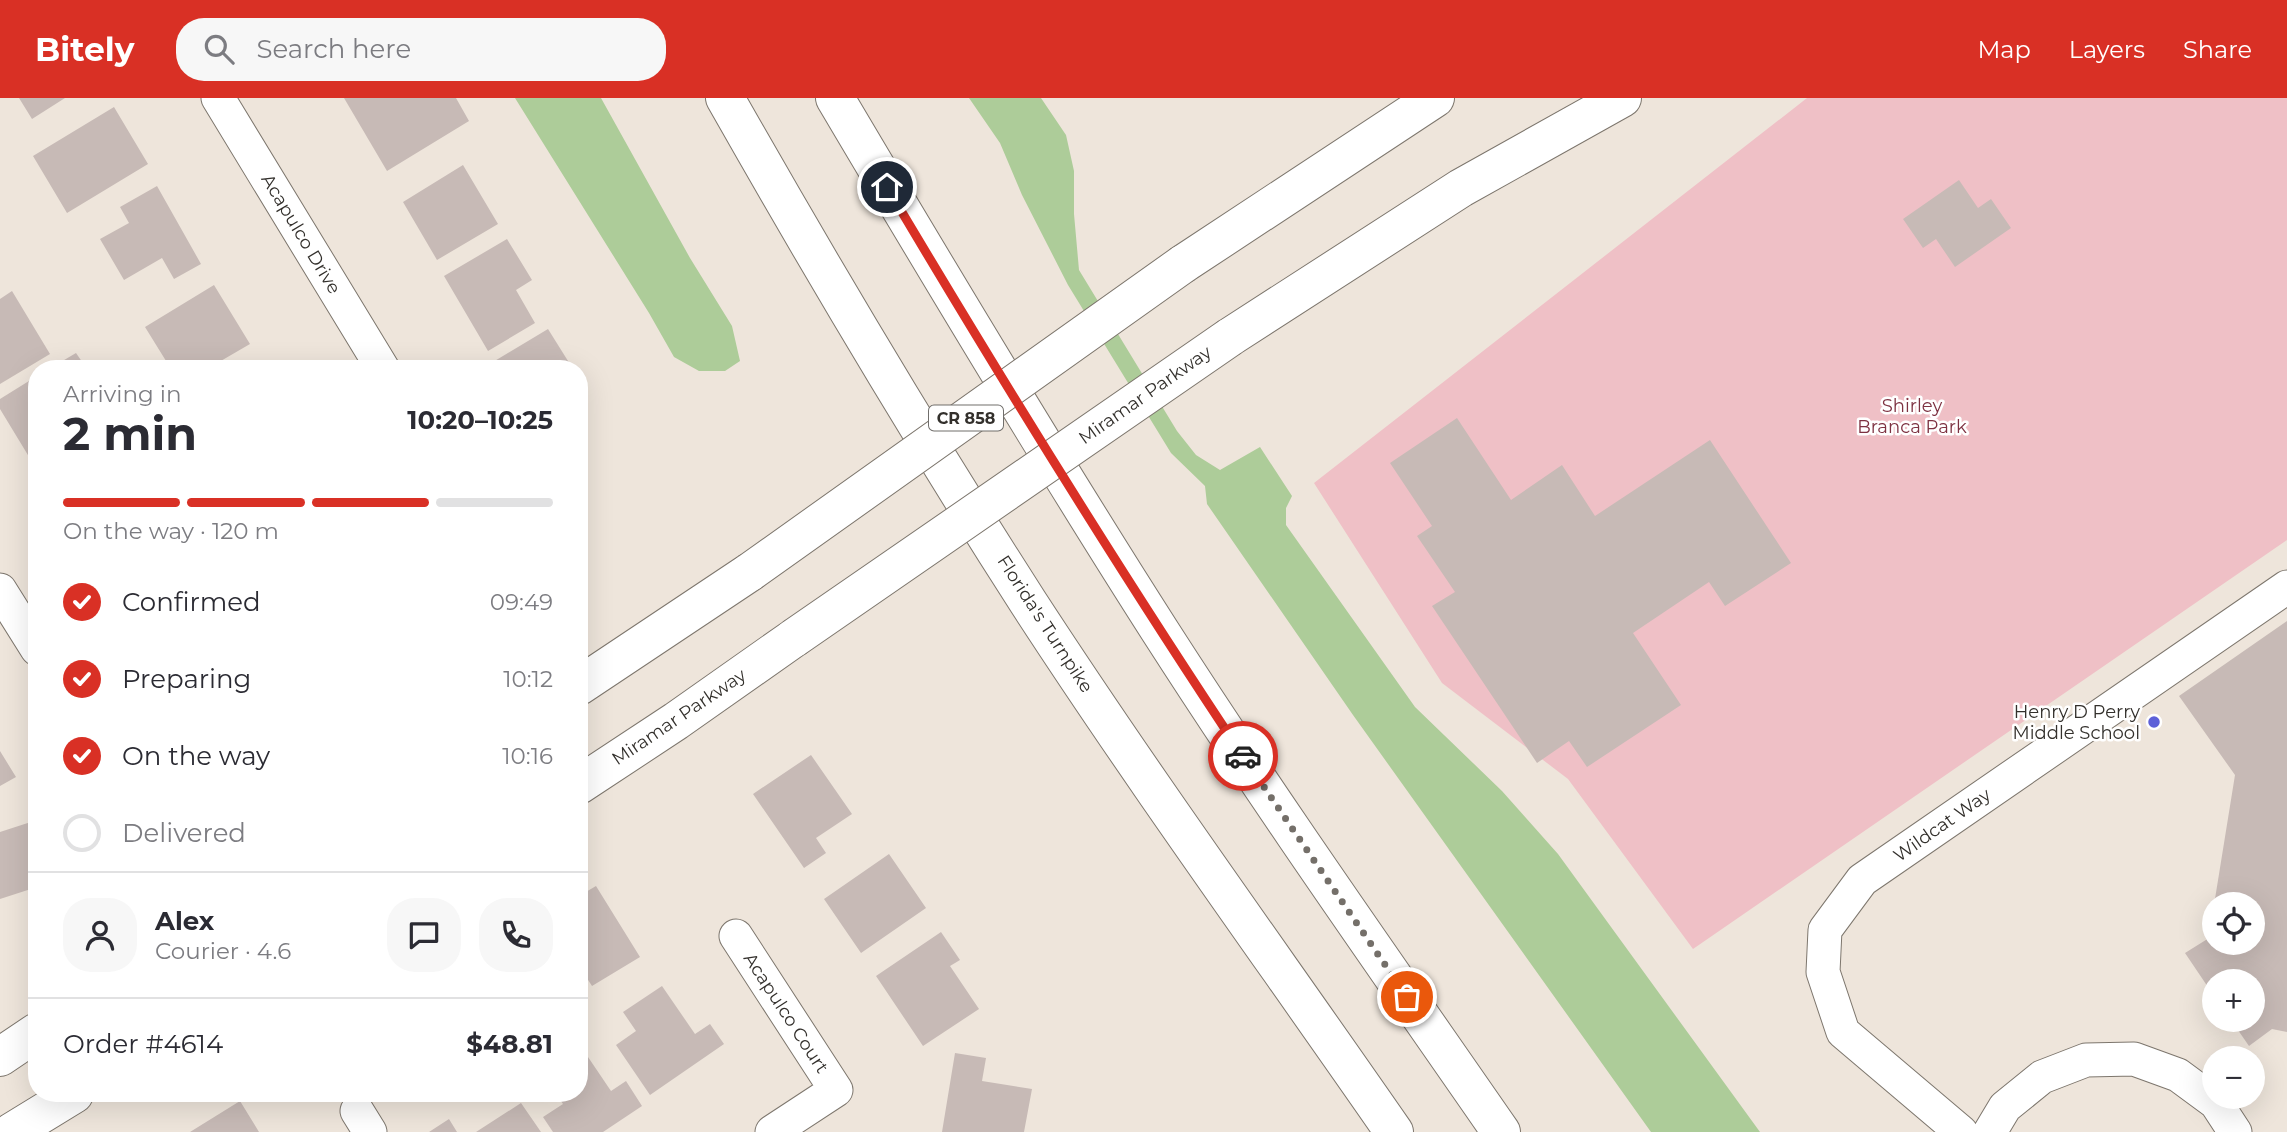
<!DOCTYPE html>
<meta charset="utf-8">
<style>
:root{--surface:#fff;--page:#f7f7f7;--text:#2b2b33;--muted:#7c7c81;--line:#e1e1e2;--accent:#d93025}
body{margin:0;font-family:Montserrat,sans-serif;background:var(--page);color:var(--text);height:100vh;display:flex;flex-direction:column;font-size:26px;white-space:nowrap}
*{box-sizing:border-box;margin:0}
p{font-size:23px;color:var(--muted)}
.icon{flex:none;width:38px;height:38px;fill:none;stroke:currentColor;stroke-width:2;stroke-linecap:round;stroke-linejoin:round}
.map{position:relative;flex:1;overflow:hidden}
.details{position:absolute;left:28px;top:262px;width:560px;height:742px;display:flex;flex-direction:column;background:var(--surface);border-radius:28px;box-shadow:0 7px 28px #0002}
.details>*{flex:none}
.tools{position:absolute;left:2202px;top:794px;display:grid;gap:14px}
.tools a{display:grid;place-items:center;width:63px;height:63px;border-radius:50%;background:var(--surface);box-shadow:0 7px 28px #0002;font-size:35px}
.pin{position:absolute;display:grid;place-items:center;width:60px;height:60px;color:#fff;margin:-30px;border:4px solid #fff;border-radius:50%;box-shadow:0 2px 7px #0007}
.courier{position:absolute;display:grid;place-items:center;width:70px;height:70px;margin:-35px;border:5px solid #d93025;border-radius:50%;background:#fff;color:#222;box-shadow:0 2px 9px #0007}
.summary em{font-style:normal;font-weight:700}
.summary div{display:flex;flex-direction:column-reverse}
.summary{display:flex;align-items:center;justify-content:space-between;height:119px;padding:0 35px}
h1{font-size:46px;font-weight:700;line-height:52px}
.bar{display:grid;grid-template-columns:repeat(4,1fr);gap:10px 7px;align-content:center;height:84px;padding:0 35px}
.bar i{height:9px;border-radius:5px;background:var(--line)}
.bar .selected{background:var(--accent)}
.bar p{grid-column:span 4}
.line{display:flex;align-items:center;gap:18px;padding:0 35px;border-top:2px solid var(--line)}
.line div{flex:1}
.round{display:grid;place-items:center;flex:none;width:74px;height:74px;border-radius:28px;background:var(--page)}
ol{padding:0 35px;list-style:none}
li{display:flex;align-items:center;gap:21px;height:77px}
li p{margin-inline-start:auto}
li .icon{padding:7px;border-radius:50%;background:var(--accent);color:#fff;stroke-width:4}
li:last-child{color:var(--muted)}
li i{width:38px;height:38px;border:4px solid var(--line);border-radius:50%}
header{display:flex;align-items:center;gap:42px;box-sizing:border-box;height:98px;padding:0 35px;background:var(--accent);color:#fff}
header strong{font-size:33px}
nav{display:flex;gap:38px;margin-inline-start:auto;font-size:24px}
.search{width:490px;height:63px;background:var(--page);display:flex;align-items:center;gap:18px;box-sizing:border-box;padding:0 24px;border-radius:28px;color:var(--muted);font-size:26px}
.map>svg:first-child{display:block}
.green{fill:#efc0c6}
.water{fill:#adcc99}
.building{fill:#c7bab6}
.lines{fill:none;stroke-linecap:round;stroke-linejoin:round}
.minor-casing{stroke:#7d766d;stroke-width:35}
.primary-casing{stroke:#7d766d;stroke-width:40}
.motorway-casing{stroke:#7d766d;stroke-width:40}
.minor{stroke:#fff;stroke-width:33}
.primary{stroke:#fff;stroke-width:38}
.motorway{stroke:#fff;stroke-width:38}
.primary-bridge-casing{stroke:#7d766d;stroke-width:40;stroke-linecap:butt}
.primary-bridge{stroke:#fff;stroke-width:38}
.done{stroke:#746f69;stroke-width:7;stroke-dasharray:0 12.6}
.route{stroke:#d93025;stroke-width:9}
.poi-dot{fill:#5d60d8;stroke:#fff;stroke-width:2.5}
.labels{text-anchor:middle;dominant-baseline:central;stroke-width:5;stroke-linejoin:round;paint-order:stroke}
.shield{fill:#fff;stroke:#706e6b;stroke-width:2}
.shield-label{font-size:16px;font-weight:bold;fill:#33302c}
.street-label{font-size:18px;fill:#33302c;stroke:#fff}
.park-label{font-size:18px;fill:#7d3141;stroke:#fff}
.poi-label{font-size:18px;fill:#33302c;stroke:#fff;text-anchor:end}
</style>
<header>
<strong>Bitely</strong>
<div class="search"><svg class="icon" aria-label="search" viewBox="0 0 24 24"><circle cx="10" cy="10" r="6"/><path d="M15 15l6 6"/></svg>Search here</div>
<nav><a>Map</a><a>Layers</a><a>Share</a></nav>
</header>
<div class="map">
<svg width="2287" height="1034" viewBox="0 0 2287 1034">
<rect width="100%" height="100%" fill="#eee5db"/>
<path class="green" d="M 1807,0 L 2287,0 L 2287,442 L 1693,851 L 1568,681 L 1442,585 L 1314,385 Z"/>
<path class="water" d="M 515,0 L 601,0 L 690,160 L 732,228 L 740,263 L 725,273 L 699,273 L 674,259 L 649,215 Z
M 969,0 L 1041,0 L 1066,37 L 1074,73 L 1074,116 L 1079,172 L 1177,333 L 1196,357 L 1220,372 L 1260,349 L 1292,398 L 1286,410 L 1286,427 L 1415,609 L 1502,693 L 1558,756 L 1760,1034 L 1651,1034 L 1353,617 L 1207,406 L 1205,388 L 1171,355 L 1068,187 L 1022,97 L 1000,45 Z"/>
<path class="building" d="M 19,0 L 65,0 L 32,21 Z
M 344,0 L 456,0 L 469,23 L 387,73 Z
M 114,9 L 148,66 L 67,115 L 33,58 Z
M 463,67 L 498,126 L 437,162 L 403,104 Z
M 1959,82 L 1978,110 L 1991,101 L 2011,130 L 1955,169 L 1936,141 L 1923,150 L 1903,121 Z
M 157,88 L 201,166 L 174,181 L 162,160 L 124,182 L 100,141 L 129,125 L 120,109 Z
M 507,141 L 532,182 L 516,192 L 535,225 L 488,253 L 444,178 Z
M 214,187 L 250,246 L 207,271 L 171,271 L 145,229 Z
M 12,193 L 50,256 L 0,286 L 0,201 Z
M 548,231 L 573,271 L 498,271 L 493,264 Z
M 76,255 L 87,271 L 49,271 Z
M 37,278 L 37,372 L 0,311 L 0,301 Z
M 1457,320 L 1511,402 L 1562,367 L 1595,418 L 1710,342 L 1791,465 L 1725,508 L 1709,484 L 1633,535 L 1681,607 L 1587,669 L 1569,643 L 1537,665 L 1432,508 L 1455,494 L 1417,438 L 1432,428 L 1390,365 Z
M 2287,523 L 2287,934 L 2272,931 L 2249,948 L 2231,922 L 2252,922 L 2252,884 L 2214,884 L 2214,898 L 2185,855 L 2209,840 L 2212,820 L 2214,845 L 2252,845 L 2252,807 L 2214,807 L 2235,677 L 2179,598 Z
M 0,653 L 16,679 L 0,688 Z
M 811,657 L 852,716 L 816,740 L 826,755 L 804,770 L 753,696 Z
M 37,722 L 37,789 L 0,801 L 0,734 Z
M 889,756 L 926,810 L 861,855 L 824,801 Z
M 596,788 L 640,859 L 592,888 L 579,868 L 579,798 Z
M 941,834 L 960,862 L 950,868 L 979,911 L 923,948 L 876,878 Z
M 662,888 L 695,936 L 710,926 L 724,946 L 650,997 L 616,947 L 636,933 L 623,914 Z
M 955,955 L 986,960 L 982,983 L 1032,991 L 1024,1034 L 942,1034 Z
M 588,959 L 611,993 L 626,983 L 642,1008 L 603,1034 L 553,1034 L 543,1019 L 563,1006 L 556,996 L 579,996 L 579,965 Z
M 240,1003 L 259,1034 L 190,1034 Z
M 521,1005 L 541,1034 L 476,1034 Z
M 449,1021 L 457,1034 L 429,1034 Z"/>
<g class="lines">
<g class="minor-casing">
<path id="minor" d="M 218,0 L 383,271
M 0,492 L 37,551
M 736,838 L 836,992 L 772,1034
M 357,1013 L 370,1034
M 1961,1034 L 1843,934 L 1823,874 L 1825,832 L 1862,782 L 2287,489
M 1990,1034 L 2005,1009 L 2042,979 L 2086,962 L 2134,961 L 2178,977 L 2216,1005 L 2235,1034"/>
</g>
<g class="primary-casing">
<path id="primary" d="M 1183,166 L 1435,0
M 1230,239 L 1461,90 L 1622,0
M 579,588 L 750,474
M 579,687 L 676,623 L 794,540
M 0,959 L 37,934
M 12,1034 L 74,996"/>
</g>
<g class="motorway-casing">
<path id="motorway" d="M 725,0 C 822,171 922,339 1028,504 C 1145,684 1272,858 1394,1034
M 835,0 C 941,179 1048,358 1160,533 C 1269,703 1386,868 1501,1034"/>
</g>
<use href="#minor" class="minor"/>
<use href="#primary" class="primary"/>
<use href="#motorway" class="motorway"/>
<g class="primary-bridge-casing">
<path id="primary-bridge" d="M 750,474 L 1183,166
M 794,540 L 1230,239"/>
</g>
<use href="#primary-bridge" class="primary-bridge"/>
</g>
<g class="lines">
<path class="done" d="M 1243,658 L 1407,899"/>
<path class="route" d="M 887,89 C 1001,281 1119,472 1243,658"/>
</g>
<circle class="poi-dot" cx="2154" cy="624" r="7"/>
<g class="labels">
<rect class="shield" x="929" y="307.5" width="74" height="25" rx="5"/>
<g class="shield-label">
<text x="966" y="320">CR 858</text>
</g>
<g class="street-label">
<text transform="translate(301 136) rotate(59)">Acapulco Drive</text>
<text transform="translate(1145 297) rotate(-35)">Miramar Parkway</text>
<text transform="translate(1045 526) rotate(57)">Florida's Turnpike</text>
<text transform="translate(679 619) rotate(-34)">Miramar Parkway</text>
<text transform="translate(1942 727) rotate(-35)">Wildcat Way</text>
<text transform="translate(786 915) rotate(57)">Acapulco Court</text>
</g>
<g class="park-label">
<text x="1912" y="308">Shirley<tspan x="1912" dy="21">Branca Park</tspan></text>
</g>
<g class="poi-label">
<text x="2140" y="614">Henry D Perry<tspan x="2140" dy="21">Middle School</tspan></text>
</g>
</g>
</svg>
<div class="tools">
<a><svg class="icon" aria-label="locate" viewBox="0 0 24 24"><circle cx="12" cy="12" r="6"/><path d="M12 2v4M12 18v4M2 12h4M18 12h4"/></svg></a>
<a>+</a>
<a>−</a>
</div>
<div class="pin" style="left:1407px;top:899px;background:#ea580c"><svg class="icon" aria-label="bag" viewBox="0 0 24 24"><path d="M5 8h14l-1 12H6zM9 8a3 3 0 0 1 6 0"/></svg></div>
<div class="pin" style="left:887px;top:89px;background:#1f2937"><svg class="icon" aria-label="home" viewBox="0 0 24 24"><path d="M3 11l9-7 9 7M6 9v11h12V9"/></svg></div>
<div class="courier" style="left:1243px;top:658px"><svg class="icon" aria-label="car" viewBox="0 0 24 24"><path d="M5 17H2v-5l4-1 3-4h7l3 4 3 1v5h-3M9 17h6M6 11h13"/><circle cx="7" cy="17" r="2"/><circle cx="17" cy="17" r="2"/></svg></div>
<section class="details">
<div class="summary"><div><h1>2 min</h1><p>Arriving in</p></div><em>10:20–10:25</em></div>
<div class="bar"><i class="selected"></i><i class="selected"></i><i class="selected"></i><i></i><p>On the way · 120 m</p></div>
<ol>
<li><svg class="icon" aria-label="check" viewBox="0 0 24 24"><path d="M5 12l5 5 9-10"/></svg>Confirmed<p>09:49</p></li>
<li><svg class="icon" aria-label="check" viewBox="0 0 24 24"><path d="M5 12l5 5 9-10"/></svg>Preparing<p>10:12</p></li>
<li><svg class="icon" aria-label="check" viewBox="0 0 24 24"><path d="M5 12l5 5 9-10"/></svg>On the way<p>10:16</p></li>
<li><i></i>Delivered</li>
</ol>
<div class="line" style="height:126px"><a class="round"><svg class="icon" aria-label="person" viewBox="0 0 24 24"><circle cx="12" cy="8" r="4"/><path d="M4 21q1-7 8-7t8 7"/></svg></a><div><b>Alex</b><p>Courier · 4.6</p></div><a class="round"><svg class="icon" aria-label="chat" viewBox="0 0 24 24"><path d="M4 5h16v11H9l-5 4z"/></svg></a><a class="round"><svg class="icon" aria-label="phone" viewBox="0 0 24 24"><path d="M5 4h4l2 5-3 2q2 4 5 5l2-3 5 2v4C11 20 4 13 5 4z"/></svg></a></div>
<div class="line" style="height:91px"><div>Order #4614</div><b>$48.81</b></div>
</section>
</div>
